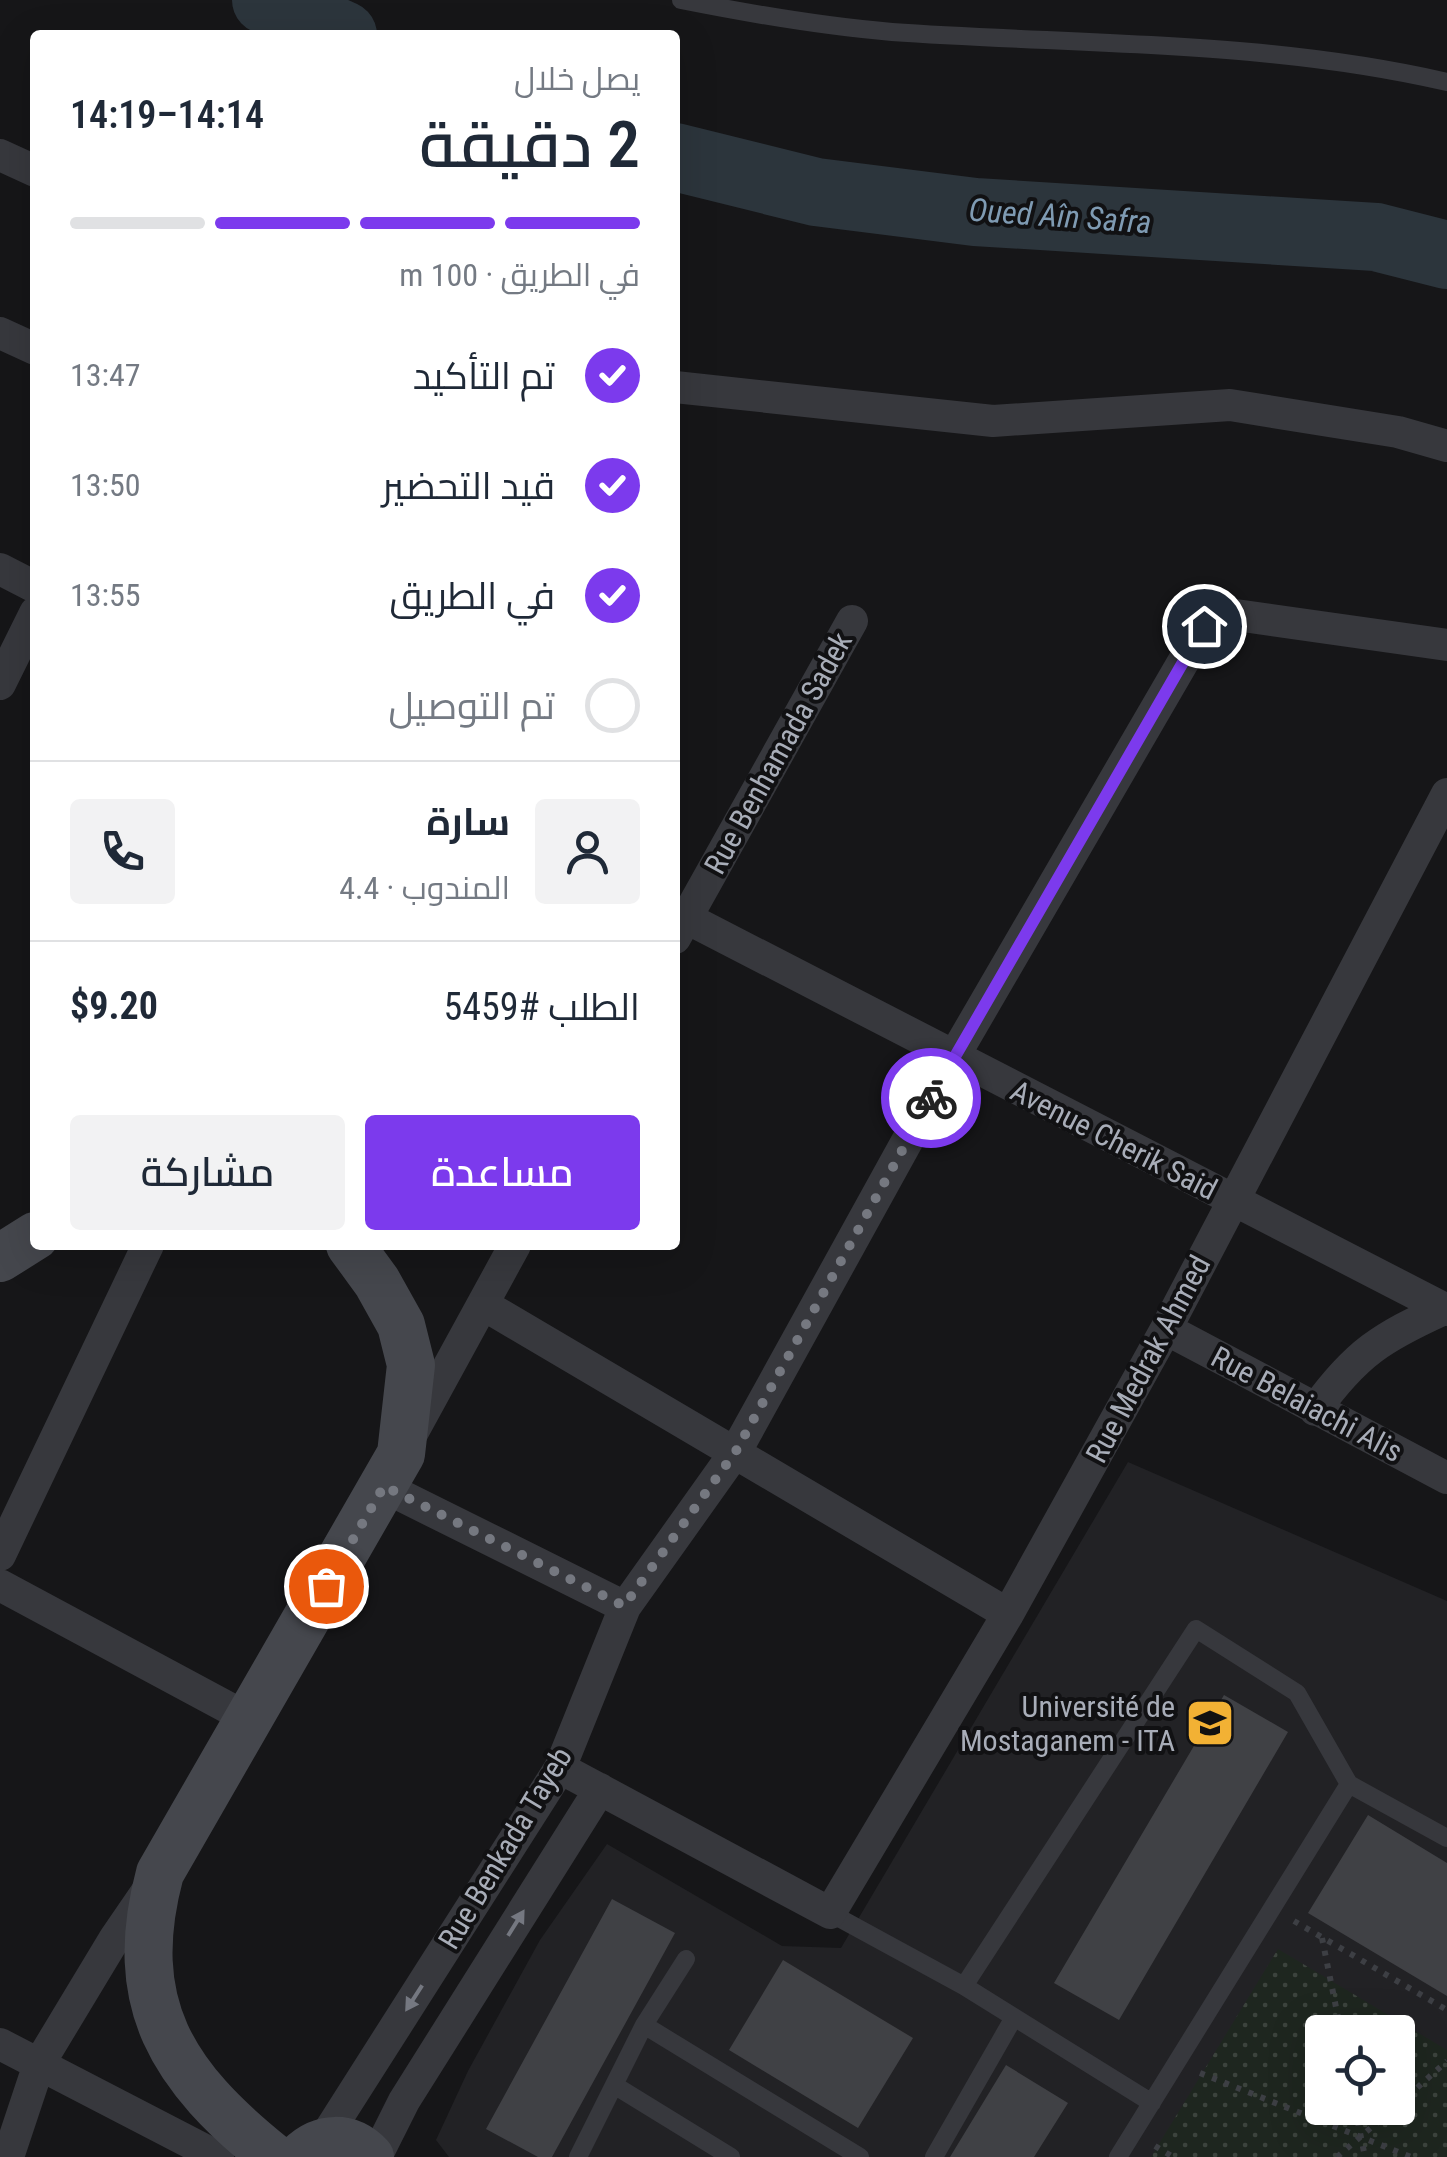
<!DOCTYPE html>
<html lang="ar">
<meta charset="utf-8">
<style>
:root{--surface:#fff;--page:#f2f2f3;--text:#1f2937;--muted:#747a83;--line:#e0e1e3;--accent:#7c3aed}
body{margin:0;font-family:"Roboto Condensed",Cairo,sans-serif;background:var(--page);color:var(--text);direction:rtl;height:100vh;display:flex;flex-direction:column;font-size:38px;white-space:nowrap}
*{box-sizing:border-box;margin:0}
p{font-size:32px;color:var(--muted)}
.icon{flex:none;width:55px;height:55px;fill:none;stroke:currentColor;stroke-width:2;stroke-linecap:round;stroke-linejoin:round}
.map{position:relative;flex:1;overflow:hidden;direction:ltr}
.sheet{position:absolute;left:30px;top:30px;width:650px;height:1220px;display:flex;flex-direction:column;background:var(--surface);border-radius:10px;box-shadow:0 10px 40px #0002;direction:rtl}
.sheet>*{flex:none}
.fabs{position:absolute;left:1305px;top:2015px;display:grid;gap:20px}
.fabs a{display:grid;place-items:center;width:110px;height:110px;border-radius:10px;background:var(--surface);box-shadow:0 10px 40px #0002;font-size:50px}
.pin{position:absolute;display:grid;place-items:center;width:85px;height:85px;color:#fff;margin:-42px;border:5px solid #fff;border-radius:50%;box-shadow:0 2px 10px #0007}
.courier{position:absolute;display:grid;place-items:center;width:100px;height:100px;margin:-50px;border:8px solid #7c3aed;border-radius:50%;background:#fff;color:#222;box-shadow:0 2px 12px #0007}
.overview em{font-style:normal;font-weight:600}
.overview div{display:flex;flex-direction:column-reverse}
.overview{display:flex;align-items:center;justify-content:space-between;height:170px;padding:0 40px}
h1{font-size:65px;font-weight:600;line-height:75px}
.bar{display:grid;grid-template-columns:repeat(4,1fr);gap:15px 10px;align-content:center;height:120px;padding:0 40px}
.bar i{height:12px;border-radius:8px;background:var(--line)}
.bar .selected{background:var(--accent)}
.bar p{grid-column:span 4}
.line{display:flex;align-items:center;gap:25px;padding:0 40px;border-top:2px solid var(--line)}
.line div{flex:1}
.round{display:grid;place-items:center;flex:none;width:105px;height:105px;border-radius:10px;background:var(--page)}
ol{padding:0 40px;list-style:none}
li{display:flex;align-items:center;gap:30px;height:110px}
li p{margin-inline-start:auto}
li .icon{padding:10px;border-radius:50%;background:var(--accent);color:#fff;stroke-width:4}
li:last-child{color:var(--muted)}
li i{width:55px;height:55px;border:5px solid var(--line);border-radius:50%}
.button{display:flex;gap:20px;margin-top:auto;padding:20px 40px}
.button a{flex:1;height:115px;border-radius:10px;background:var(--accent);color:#fff;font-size:40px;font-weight:600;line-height:115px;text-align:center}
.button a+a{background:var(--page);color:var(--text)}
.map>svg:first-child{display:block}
.built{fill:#222225;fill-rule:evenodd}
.garden{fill:url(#garden-dots);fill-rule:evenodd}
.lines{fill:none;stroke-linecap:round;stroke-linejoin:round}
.river{stroke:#2c353c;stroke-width:68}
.building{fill:#404145}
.path{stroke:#3d3f44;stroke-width:6;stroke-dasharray:5 8;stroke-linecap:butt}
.lane{stroke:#37383d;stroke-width:18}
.street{stroke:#37383d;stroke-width:32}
.secondary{stroke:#45474d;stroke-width:48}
.oneway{fill:#757881}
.done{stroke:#757880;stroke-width:10;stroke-dasharray:0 18}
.route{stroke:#7c3aed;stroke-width:12}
.labels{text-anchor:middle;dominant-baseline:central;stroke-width:8;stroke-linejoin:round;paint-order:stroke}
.street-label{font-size:30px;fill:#a8adb8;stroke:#111113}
.poi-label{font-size:30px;fill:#a8adb8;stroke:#111113;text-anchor:end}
.water-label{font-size:32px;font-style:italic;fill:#7f9bb3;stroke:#111113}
</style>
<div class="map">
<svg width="1447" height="2157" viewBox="0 0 1447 2157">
<defs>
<pattern id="garden-dots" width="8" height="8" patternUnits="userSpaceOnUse" patternTransform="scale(2.5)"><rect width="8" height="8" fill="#1e261f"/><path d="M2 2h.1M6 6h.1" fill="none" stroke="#3c433d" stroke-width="1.8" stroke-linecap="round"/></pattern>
</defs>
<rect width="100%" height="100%" fill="#161618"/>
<path class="built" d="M 1128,1462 L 1447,1601 L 1447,2157 L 449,2157 L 436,2140 L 468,2071 L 540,1940 L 607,1844 L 782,1946 L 841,1948 ZM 1322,2032 L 1398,2032 L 1398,2108 L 1322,2108 Z"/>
<path class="garden" d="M 1278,1949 L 1447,2050 L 1447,2157 L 1151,2157 ZM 1322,2032 L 1398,2032 L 1398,2108 L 1322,2108 Z"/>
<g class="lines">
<path class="river" d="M 266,0 L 343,35
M 675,157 L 816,192 L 975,212 L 1376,237 L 1447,255"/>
</g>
<path class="building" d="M 1224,1695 L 1288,1732 L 1119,2020 L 1054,1983 Z
M 1368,1815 L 1447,1863 L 1447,1996 L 1308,1913 Z
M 612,1899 L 675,1933 L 552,2157 L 538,2157 L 486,2129 Z
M 783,1960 L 913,2038 L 858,2128 L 729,2050 Z
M 1006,2065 L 1068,2103 L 1034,2157 L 950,2157 Z"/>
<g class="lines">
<path class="path" d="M 1294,1921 L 1447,2010
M 1322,1938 L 1341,2032
M 1200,2073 L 1411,2157
M 1398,2105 L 1447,2061
M 1355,2108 L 1365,2157
M 1155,2146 L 1173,2157
M 1337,2157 L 1394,2108"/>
<path class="lane" d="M 681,0 C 751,14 821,26 892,32 C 1078,45 1265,40 1447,82
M 830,1913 L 964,1986
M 644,2025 L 860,2157
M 614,2085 L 731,2157
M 1152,2103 L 964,1986 L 1196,1629 L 1297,1693 L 1349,1784
M 578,2157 L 644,2025 L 686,1959
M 934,2157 L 1013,2019
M 1118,2157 L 1349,1784 L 1447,1838"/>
<path class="street" d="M 0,155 L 35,171
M 0,333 L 35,349
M 675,387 L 993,421 L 1230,405 L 1398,432 L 1447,446
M 0,569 L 35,587
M 0,684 L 35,613
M 675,912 L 1447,1310
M 675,938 L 852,621
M 484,1305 L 1008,1614
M 1166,1329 L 1447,1478
M 1315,1410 C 1356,1353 1382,1337 1444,1309
M 410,1437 L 515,1245
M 384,1487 L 625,1607
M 0,1555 L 148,1245
M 0,1585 L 249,1719
M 560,1768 L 830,1913 L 1008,1614 L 1166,1329 L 1447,794
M 0,2044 L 218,2157
M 322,2142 L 560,1768 L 625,1607 L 736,1451 L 953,1058 L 1204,626 L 1216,616 L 1236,615 L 1447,645
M 8,2157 L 39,2064 L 115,1938 L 152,1884
M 376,2157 L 404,2101 L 600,1789"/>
<path class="secondary" d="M 0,1258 L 35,1236
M 273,2157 C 172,2076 125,2004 160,1873 L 401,1454 L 411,1365 L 401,1325 L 377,1282 L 350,1245
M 300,2157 C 321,2136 349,2135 370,2157"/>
</g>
<defs><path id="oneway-solid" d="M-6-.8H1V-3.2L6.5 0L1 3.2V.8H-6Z" transform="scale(2.5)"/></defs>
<g class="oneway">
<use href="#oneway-solid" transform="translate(516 1923) rotate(-58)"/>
<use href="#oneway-solid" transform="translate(414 1998) rotate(123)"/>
</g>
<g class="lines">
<path class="done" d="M 326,1586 L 384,1486 L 624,1606 L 736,1451 L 931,1098"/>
<path class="route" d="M 931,1098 L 1204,626"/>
</g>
<defs>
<g id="university-square" transform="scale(2.5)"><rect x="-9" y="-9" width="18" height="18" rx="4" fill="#f2b134" stroke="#111113"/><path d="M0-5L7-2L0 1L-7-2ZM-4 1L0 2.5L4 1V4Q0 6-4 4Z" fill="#111"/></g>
</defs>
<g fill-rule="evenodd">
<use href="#university-square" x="1210" y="1723"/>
</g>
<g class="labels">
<g class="street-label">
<text transform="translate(778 753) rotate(-61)">Rue Benhamada Sadek</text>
<text transform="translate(1114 1140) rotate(27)">Avenue Cherik Said</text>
<text transform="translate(1148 1359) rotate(-62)">Rue Medrak Ahmed</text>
<text transform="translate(1307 1404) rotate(28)">Rue Belaiachi Alis</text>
<text transform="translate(505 1848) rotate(-59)">Rue Benkada Tayeb</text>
</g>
<g class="poi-label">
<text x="1175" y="1706">Université de<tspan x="1175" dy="34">Mostaganem - ITA</tspan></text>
</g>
<g class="water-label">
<text transform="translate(1060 216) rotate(4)">Oued Aîn Safra</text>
</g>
</g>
</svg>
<div class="fabs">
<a><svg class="icon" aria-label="locate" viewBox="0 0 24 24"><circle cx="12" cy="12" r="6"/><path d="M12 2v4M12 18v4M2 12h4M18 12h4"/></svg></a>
</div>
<div class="pin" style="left:326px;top:1586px;background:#ea580c"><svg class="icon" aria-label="bag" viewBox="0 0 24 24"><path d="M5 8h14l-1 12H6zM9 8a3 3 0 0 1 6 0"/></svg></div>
<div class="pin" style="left:1204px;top:626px;background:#1f2937"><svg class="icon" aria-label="home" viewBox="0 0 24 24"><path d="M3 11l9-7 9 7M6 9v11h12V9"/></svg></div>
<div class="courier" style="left:931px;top:1098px"><svg class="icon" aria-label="bike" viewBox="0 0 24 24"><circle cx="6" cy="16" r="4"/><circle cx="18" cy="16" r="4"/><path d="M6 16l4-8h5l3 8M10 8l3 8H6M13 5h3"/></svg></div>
<section class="sheet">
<div class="overview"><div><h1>2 دقيقة</h1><p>يصل خلال</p></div><em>14:14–14:19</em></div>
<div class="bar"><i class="selected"></i><i class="selected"></i><i class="selected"></i><i></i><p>في الطريق · 100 m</p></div>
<ol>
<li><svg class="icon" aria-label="check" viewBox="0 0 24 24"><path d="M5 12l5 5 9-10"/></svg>تم التأكيد<p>13:47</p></li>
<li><svg class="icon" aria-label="check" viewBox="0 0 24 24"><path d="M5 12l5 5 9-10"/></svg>قيد التحضير<p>13:50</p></li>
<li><svg class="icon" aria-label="check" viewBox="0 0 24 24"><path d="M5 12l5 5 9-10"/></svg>في الطريق<p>13:55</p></li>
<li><i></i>تم التوصيل</li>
</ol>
<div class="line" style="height:180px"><a class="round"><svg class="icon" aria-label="person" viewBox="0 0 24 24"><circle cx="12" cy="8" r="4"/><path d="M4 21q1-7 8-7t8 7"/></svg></a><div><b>سارة</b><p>المندوب · 4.4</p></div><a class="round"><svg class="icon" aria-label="phone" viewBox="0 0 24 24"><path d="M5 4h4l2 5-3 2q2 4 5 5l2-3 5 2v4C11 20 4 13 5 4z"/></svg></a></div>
<div class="line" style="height:130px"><div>الطلب #5459</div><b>$9.20</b></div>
<div class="button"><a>مساعدة</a><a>مشاركة</a></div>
</section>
</div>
